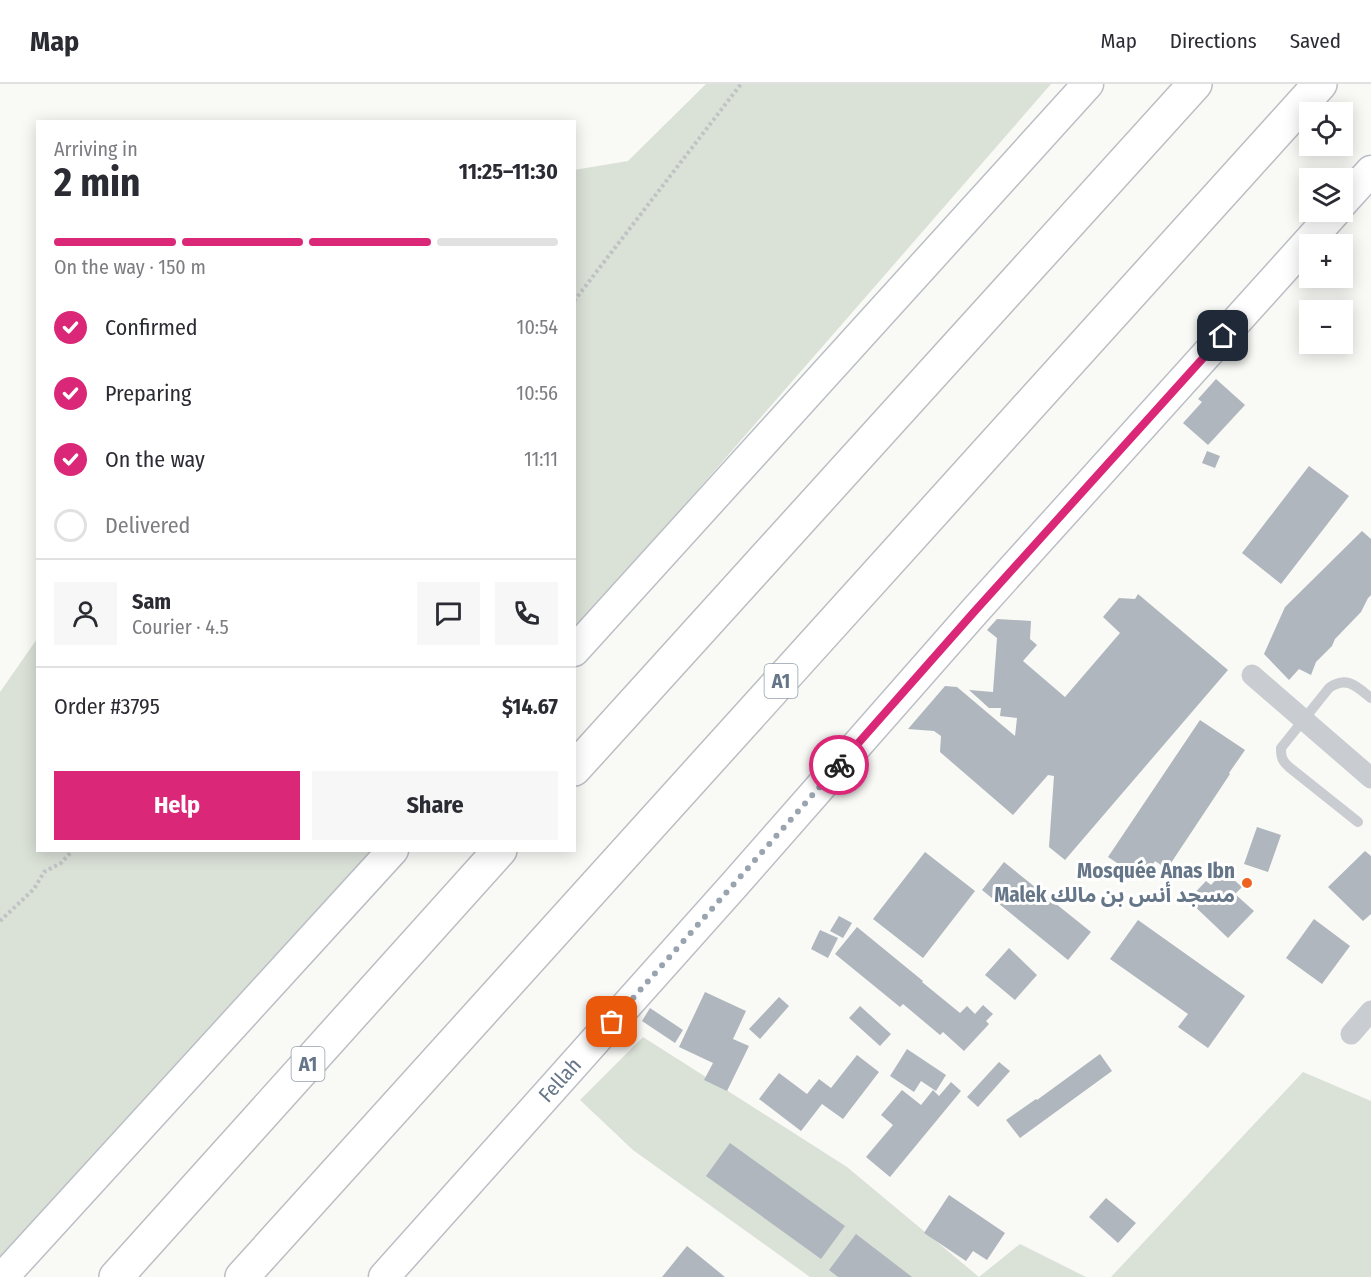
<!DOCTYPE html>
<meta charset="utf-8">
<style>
:root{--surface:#fff;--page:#f7f7f7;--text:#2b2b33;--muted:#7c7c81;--line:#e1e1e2;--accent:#db2777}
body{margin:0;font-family:"Fira Sans Condensed","Noto Sans Arabic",sans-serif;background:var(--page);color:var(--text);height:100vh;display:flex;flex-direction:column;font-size:22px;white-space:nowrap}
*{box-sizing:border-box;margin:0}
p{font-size:20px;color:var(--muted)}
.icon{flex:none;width:33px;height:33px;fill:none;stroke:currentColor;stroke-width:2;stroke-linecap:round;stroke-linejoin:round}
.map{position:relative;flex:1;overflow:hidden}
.side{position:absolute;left:36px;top:36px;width:540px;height:732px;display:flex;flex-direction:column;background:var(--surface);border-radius:0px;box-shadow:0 3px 15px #0003}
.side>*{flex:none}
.tools{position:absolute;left:1299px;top:18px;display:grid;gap:12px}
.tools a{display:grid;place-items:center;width:54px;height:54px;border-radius:0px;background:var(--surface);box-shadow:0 3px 15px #0003;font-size:30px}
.pin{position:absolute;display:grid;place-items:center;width:51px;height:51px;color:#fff;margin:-26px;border-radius:12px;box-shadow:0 3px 9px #0006}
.courier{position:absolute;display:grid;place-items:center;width:60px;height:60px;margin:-30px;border:4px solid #db2777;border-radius:50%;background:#fff;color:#222;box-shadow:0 2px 8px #0007}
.headline em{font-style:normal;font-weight:700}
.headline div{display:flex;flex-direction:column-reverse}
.headline{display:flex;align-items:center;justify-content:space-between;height:102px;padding:0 18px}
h1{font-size:39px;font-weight:700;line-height:45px}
.bar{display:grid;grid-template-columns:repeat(4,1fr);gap:9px 6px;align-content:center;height:72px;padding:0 18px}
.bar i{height:8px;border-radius:4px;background:var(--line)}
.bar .on{background:var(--accent)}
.bar p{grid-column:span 4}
.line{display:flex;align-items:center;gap:15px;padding:0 18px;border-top:2px solid var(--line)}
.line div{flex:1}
.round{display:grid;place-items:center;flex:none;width:63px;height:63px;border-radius:0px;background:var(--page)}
ol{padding:0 18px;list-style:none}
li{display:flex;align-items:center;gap:18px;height:66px}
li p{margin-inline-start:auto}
li .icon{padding:6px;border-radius:50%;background:var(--accent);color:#fff;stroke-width:4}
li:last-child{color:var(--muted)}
li i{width:33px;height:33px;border:3px solid var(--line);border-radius:50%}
.button{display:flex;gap:12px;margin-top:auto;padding:12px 18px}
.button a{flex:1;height:69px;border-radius:0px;background:var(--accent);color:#fff;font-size:24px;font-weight:700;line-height:69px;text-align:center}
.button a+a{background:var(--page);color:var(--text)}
header{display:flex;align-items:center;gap:36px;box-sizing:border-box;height:84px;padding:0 30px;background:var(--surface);border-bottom:2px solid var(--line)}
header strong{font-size:28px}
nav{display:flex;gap:33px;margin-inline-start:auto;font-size:21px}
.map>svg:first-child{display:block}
.green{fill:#dae1d7}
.building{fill:#afb6bd}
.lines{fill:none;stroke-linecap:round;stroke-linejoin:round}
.secondary-casing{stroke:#bbbfc5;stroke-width:33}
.highway-casing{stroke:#bbbec2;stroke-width:36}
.path{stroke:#c0c3c5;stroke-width:4;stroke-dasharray:3 3;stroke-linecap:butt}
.lane{stroke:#c9ccd0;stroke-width:10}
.street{stroke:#c9ccd0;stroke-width:21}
.secondary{stroke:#fff;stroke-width:30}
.highway{stroke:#fff;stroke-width:33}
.done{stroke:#99a4af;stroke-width:6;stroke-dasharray:0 10.8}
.route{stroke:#db2777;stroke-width:8}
.poi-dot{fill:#ee6321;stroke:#fff;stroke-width:2}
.labels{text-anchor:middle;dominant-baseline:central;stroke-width:6;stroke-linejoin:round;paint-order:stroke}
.shield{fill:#fff;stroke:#949fac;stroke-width:1.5}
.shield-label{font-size:20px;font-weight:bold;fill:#667689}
.poi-label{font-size:21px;font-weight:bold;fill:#667689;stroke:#fff;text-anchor:end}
.street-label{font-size:21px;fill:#667689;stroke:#fff}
</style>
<header>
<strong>Map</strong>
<nav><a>Map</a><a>Directions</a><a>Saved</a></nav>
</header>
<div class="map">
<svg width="1371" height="1193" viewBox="0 0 1371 1193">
<rect width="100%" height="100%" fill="#f9f9f6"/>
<path class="green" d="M 706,0 L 1051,0 L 575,547 L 574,86 L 628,77 Z
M 37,555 L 38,766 L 383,767 L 0,1193 L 0,608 Z
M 643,953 L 847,1083 L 979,1193 L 1020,1160 L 1086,1193 L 810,1193 L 633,1066 L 580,1016 Z
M 1303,988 L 1371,1017 L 1371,1193 L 1111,1193 Z"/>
<path class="building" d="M 1216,295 L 1245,321 L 1208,361 L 1183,339 L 1202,318 L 1198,315 Z
M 1207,367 L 1220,372 L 1215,384 L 1202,379 Z
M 1309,382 L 1349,412 L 1281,500 L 1242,469 Z
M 1362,447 L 1371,455 L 1371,511 L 1368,514 L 1361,528 L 1335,555 L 1332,562 L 1316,578 L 1311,591 L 1299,585 L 1289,596 L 1264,570 L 1285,523 Z
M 1138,510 L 1228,586 L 1065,776 L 1049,763 L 1054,692 L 1048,691 L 1013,731 L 940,668 L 941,652 L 934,647 L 908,645 L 945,602 L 957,603 L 1015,652 L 1017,634 L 1000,632 L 1001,624 L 989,624 L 969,606 L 993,608 L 997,554 L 987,546 L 997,535 L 1031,537 L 1030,555 L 1037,561 L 1023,577 L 1065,613 L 1120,549 L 1103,533 L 1119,514 L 1135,515 Z
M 1200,636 L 1245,666 L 1229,689 L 1230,690 L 1167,785 L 1155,777 L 1143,796 L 1108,773 Z
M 1257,743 L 1281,751 L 1268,788 L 1244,780 Z
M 1365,767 L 1371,772 L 1371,830 L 1363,837 L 1328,803 Z
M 925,768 L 975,807 L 923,874 L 873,835 Z
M 1004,778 L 1091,848 L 1068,876 L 982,806 Z
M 1224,787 L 1242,803 L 1235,810 L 1254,827 L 1228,854 L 1188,816 L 1206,797 L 1211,801 Z
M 839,832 L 852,839 L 843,854 L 830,847 Z
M 1314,835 L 1350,862 L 1322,900 L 1286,874 Z
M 1138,836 L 1245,912 L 1208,964 L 1178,943 L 1188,930 L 1110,875 Z
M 857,843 L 923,897 L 922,898 L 960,929 L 967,922 L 975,930 L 983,921 L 993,930 L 986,937 L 989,940 L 964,967 L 943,948 L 940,951 L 903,920 L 900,923 L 835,870 Z
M 820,846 L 838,854 L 828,874 L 811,865 Z
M 1009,864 L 1037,891 L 1015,916 L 985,891 Z
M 705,908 L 746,927 L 733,955 L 749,962 L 727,1007 L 704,996 L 713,979 L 679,963 Z
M 779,913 L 789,922 L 760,955 L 749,945 Z
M 860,922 L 891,950 L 880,962 L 849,934 Z
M 650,924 L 683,946 L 675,959 L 642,937 Z
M 907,965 L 946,991 L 936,1007 L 921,997 L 914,1008 L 890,992 Z
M 1100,970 L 1112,987 L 1020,1054 L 1006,1036 L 1036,1015 L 1037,1016 Z
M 857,971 L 879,988 L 843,1035 L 822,1020 L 801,1047 L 759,1015 L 779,989 L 807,1010 L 819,995 L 831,1004 Z
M 999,978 L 1010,987 L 978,1023 L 967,1013 Z
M 951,998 L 961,1007 L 890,1093 L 866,1073 L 893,1041 L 881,1031 L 902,1006 L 921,1021 L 933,1006 L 939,1012 Z
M 730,1059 L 845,1142 L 821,1175 L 706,1092 Z
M 949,1111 L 1005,1149 L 987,1176 L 973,1167 L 966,1177 L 924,1149 Z
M 1106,1114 L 1136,1139 L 1118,1159 L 1089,1133 Z
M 856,1150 L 912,1193 L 838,1193 L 829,1186 Z
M 687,1162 L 725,1193 L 662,1193 Z"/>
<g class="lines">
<g class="secondary-casing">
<path id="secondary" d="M 1342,119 L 1371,87
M 574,567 L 1088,0
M 3,1193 L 393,766
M 384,1193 L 735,800 L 974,528 L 1335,128"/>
</g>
<g class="highway-casing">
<path id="highway" d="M 574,685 L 1195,0
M 116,1193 L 500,766
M 242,1193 L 1320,0"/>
</g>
<path class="path" d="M 574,217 L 741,0
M 0,837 L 34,805 L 44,788 L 61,779 L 73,766"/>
<path class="lane" d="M 1358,738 L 1289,683 C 1282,677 1281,673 1281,664 L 1329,604 C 1347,591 1357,603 1371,614"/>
<path class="street" d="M 1252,591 L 1371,694
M 1351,950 L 1371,927"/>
<use href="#secondary" class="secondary"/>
<use href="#highway" class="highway"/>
</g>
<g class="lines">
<path class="done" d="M 612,938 L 839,681"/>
<path class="route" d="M 839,681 L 974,528 L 1223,252"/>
</g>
<circle class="poi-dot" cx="1247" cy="799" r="6"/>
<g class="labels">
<g class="shield">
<rect x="764.5" y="580" width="33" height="34" rx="4.5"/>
<rect x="291.5" y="963" width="33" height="34" rx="4.5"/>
</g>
<g class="shield-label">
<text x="781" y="597">A1</text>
<text x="308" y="980">A1</text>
</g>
<g class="poi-label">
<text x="1235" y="787">Mosquée Anas Ibn<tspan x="1235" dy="24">Malek مسجد أنس بن مالك</tspan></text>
</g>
<g class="street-label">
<text transform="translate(560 996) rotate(-48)">Fellah</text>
</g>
</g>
</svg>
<div class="tools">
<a><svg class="icon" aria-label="locate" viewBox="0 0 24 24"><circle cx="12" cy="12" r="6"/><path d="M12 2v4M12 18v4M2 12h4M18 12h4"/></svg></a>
<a><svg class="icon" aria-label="layers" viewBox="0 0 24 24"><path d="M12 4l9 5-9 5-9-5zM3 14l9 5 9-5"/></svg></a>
<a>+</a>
<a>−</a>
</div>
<div class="pin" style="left:612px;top:938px;background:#ea580c"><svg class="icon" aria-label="bag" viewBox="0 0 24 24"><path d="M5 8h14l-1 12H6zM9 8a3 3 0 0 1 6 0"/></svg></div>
<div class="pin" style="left:1223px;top:252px;background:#1f2937"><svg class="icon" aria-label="home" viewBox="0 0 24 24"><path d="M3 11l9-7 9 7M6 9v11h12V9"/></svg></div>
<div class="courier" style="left:839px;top:681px"><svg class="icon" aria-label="bike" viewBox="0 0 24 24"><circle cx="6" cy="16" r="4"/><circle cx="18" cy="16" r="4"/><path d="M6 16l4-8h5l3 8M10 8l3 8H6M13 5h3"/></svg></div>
<section class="side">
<div class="headline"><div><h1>2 min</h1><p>Arriving in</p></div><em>11:25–11:30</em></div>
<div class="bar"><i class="on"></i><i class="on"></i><i class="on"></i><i></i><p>On the way · 150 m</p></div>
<ol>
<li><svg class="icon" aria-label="check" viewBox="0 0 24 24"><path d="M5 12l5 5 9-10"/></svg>Confirmed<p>10:54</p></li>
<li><svg class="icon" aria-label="check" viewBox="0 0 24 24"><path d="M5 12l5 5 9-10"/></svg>Preparing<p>10:56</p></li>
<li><svg class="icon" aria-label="check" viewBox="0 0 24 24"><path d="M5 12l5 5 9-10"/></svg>On the way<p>11:11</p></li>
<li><i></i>Delivered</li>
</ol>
<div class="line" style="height:108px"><a class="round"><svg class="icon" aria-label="person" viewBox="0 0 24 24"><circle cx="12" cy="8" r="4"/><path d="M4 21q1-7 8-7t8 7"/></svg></a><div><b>Sam</b><p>Courier · 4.5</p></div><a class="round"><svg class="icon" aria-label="chat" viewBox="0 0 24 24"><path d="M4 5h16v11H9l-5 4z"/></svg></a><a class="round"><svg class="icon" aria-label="phone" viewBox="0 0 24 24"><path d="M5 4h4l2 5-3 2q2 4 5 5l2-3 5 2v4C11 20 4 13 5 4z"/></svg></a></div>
<div class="line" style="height:78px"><div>Order #3795</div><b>$14.67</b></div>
<div class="button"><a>Help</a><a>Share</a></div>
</section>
</div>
